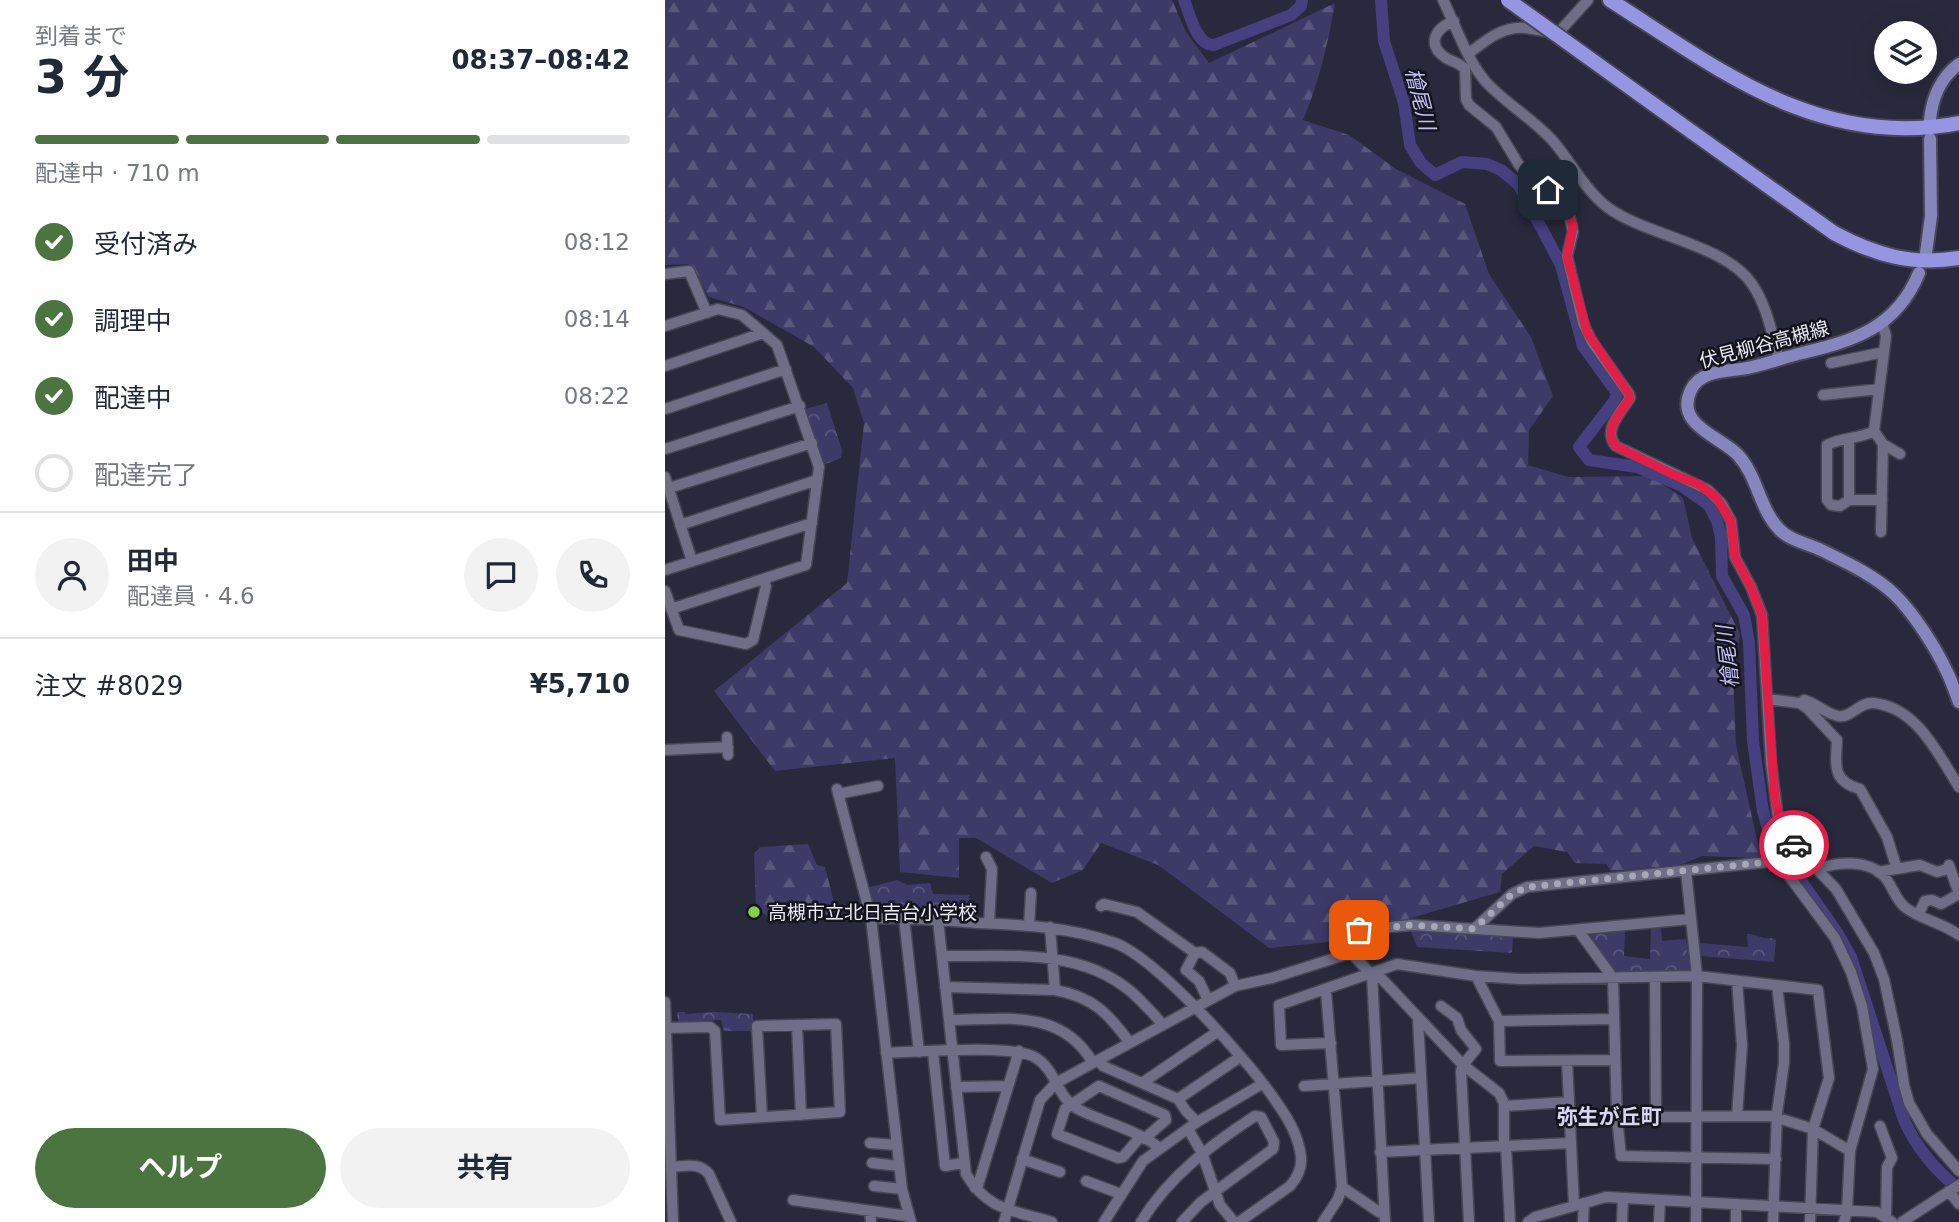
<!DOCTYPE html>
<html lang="ja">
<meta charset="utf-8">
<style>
:root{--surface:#fff;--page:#f2f2f3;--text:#1f2937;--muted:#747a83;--line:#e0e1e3;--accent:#4c7441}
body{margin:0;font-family:"DejaVu Sans","Noto Sans JP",sans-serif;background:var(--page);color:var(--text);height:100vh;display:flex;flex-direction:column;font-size:26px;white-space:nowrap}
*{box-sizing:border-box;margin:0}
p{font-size:23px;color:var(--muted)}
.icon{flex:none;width:38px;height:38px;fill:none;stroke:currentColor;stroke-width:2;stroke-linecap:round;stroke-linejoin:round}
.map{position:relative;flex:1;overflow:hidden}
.panel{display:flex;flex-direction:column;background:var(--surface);width:665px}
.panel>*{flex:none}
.fabs{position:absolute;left:1209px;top:21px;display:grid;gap:14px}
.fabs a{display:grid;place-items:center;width:63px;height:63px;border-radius:50%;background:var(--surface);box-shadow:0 7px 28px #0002;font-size:35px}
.pin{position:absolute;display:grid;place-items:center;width:60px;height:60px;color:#fff;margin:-30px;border-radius:14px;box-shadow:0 4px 10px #0006}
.courier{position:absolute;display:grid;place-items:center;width:70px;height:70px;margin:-35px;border:5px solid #e11d48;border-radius:50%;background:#fff;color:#222;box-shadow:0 2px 9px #0007}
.head em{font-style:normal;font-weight:700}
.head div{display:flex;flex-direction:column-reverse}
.head{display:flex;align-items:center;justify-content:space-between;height:119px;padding:0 35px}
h1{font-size:46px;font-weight:700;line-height:52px}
.bar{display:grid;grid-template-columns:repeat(4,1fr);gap:10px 7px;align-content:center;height:84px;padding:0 35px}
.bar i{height:9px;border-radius:5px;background:var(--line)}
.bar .active{background:var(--accent)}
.bar p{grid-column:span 4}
.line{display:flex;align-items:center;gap:18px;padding:0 35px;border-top:2px solid var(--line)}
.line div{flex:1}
.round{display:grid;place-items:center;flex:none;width:74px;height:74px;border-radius:37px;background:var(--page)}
ol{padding:0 35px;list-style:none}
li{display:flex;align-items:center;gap:21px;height:77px}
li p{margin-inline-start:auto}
li .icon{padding:7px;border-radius:50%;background:var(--accent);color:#fff;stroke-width:4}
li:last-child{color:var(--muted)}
li i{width:38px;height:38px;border:4px solid var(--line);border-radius:50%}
.cta{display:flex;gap:14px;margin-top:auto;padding:14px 35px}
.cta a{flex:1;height:80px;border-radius:42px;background:var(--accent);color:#fff;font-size:28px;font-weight:700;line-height:80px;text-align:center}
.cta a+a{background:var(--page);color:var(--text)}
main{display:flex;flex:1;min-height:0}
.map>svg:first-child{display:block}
.forest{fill:url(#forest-firs)}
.park{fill:url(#park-crowns)}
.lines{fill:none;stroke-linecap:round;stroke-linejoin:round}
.river{stroke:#45407f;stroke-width:12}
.minor-casing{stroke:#464656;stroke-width:13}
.major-casing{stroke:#464656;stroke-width:16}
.highway-casing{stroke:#464656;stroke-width:18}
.minor{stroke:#6e6e86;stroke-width:10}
.major{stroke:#8785bd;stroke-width:12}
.highway{stroke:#9795e1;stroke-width:14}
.highway-bridge-casing{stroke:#464656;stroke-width:18;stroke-linecap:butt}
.highway-bridge{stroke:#9795e1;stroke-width:14}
.done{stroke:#a7a8b7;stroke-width:7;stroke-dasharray:0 12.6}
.route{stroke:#e11d48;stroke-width:9}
.poi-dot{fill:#84d04d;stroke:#13131c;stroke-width:2.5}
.labels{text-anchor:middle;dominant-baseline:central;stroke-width:5;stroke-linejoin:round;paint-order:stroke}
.street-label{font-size:19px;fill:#ebecf9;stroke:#13131c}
.poi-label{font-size:19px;fill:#ebecf9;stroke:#13131c;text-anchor:start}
.water-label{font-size:21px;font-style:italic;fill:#c0c0f9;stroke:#13131c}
.neighbourhood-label{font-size:21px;font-weight:bold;fill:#d5d6f1;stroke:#13131c}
</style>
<main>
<section class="panel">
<div class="head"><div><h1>3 分</h1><p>到着まで</p></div><em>08:37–08:42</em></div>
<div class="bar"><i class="active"></i><i class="active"></i><i class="active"></i><i></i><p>配達中 · 710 m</p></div>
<ol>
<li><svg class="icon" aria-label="check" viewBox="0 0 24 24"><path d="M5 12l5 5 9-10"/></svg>受付済み<p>08:12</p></li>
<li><svg class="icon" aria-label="check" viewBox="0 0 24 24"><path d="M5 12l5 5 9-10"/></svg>調理中<p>08:14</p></li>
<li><svg class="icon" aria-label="check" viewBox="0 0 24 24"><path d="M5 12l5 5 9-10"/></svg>配達中<p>08:22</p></li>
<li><i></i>配達完了</li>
</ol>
<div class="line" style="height:126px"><a class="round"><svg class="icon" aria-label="person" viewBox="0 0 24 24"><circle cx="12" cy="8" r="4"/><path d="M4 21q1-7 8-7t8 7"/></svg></a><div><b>田中</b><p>配達員 · 4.6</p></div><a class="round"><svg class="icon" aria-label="chat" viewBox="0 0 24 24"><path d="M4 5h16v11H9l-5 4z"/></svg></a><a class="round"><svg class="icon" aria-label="phone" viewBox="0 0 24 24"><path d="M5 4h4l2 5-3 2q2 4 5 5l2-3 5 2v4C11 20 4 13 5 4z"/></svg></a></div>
<div class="line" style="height:91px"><div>注文 #8029</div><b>¥5,710</b></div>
<div class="cta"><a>ヘルプ</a><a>共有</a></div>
</section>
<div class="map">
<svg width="1294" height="1222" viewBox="0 0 1294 1222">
<defs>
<pattern id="forest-firs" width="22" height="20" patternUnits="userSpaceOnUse" patternTransform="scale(1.75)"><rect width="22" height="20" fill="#3c3a67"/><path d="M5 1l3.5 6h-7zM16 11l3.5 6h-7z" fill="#58577e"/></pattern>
<pattern id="park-crowns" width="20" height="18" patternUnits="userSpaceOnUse" patternTransform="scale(1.75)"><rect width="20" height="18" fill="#3c3a67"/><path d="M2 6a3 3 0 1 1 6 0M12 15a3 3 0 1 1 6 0" fill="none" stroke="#58577e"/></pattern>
</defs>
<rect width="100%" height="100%" fill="#29293d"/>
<path class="forest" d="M 0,0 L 507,0 L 521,32 L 544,63 L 670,3 C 663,43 654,83 638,120 L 684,135 L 731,169 L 800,204 L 824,274 L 866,337 L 888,396 L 864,430 L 863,465 L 903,477 L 985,476 L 1018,498 L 1027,538 L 1075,634 L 1068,674 L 1071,745 L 1096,858 L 1037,856 L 1015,865 L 946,871 L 941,864 L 910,863 L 902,852 L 869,846 L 837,874 L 835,892 L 746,918 L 692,939 L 604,948 L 493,865 L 436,843 L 418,870 L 387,883 L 311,838 L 294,838 L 294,878 L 235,872 L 230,758 L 110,771 L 49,691 L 182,583 L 199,423 L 188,388 L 149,347 L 79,307 L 44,297 L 24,264 L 0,265 Z
M 143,844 L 152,865 L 160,867 L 172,914 L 103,917 L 91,908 L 89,854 L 95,847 Z"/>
<path class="park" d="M 162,403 L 177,450 L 176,458 L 158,465 L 140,409 Z
M 232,880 L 242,885 L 265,883 L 268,894 L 304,895 L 304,919 L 208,912 L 201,888 Z
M 748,928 L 848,937 L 847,953 L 752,947 L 746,931 Z
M 996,928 L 997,941 L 1021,939 L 1025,969 L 1022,972 L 954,974 L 950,972 L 923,937 L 925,933 L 960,931 L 959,956 L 985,959 L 986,929 Z
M 1082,934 C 1091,933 1097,940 1108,938 L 1111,940 L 1109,962 L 1035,956 L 1034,943 L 1083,947 Z
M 12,1012 L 20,1012 L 20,1014 L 48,1012 L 88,1014 L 89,1031 L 59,1031 L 56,1020 L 13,1022 Z"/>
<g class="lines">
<path class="river" d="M 519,0 C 525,14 531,45 549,45 L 626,15 L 636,6 L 637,0
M 716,0 L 719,41 L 739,103 L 745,145 L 756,163 L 770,175 L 797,162 L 822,164 L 836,170 L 853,184 L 896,265 L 918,346 L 952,393 L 950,400 L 914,447 L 924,460 L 972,467 L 1017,486 L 1044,505 L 1052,521 L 1056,537 L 1057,576 L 1079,615 L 1084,642 L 1088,741 L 1098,811 L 1105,836 L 1173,934 L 1186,957 L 1239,1120 C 1251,1147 1271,1171 1294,1189"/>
<g class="minor-casing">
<path id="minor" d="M 778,0 C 791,26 801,58 820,81 C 840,103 867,118 888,141 C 906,162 920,190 942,207 C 981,236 1060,244 1087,284 C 1102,306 1107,334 1114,359
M 789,21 C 770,28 761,45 781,58 C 788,62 795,63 800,69 L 801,99 L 804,105 L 831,127 L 854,165 L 870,182 L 883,190 L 905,218 L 908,232 L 902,256 L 918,323 L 927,342 L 964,394 L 965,398 C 956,412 937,431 951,446 L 1043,490 L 1056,503 L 1066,521 L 1070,557 L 1086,587 L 1097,615 L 1106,763 L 1113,818 L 1120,836 L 1171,889 L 1209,953 L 1219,979 L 1232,1040 L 1239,1085 L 1244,1103 L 1262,1134 L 1294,1171
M 803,54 C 820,41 837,26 860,28 C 872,29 882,33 894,32 L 923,0
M 0,274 L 24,271 L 42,313
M 1217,323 L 1221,336 L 1209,431 L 1218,444 L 1235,454
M 0,326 L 53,309 L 77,315 L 112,345 L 154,467 L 141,565 L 6,609
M 1166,363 L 1219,352
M 0,366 L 98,333
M 1158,395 L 1214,389
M 0,409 L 121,369
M 1209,431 C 1195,439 1177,437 1162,445 L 1162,500 L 1166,505 L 1175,506 L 1184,500 L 1217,500
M 0,449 L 135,406
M 0,477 L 27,561
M 4,488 L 147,443
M 1184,500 L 1184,439
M 15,525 L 152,480
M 1216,532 L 1218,444
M 0,570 L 147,523
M 0,591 L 14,630 L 81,644 L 88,640 L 101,586 L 99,579
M 1102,699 L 1134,703 L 1142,708 L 1172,740 C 1171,764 1166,781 1195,789 L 1222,837 L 1232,869
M 1139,700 C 1149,702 1161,714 1173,716 C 1185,719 1194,702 1208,703 C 1252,707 1273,754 1294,787
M 62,737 L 63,755
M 0,750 L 63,747
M 172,789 L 206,918 L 237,1189 L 246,1222
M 173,794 L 213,786
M 321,857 L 327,869 L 324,923
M 1113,861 L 1170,938 L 1186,972 L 1197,1006 L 1208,1069 L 1185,1151
M 1284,865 L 1294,894
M 1152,869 C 1172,862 1202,859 1219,876 C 1228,886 1230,900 1241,908 C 1257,920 1278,923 1294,935
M 1021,871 L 1032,976 L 1031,1222
M 1213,872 L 1255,865 L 1272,872 L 1285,868
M 436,906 L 439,904 L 472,912 L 530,953 L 537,952 L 565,973 L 570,986
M 1253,915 L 1260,901 L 1267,900 L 1276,904 L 1294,894
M 206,918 C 242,918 278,920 313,923 C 360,925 405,927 450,943 C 491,958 587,1064 612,1103 C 623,1118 634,1138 636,1157 C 637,1168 633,1177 625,1186 L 574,1222
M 239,918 L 254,1052
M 273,920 L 301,1174 C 323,1211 348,1210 387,1222
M 364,926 L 366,893
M 385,927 L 390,990
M 809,929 L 847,894 L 862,887 L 1141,858
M 913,930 L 948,978 L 952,1117 L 956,1156 L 1111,1159
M 530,953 L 521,970 L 534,981 L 543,1000
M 686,953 L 694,945 L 694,930 L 747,925 L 874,933 L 1026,919
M 277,956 C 346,957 423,946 476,1001 C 483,1009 492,1016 497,1025
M 707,975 L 720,1222
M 811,976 L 834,1021 L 835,1061 L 950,1060
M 990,977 L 991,1117
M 1072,981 L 1077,1045 L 1072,1116
M 280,987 L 390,990 C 428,997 443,1013 465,1043
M 0,1002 L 8,1222
M 776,1006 L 792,1018 L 796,1030 L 811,1049 L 798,1065 L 796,1071 L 804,1222
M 284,1020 C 338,1020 396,1007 428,1063
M 753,1020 L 764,1222
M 834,1021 L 949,1019
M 132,1025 L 136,1115
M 1,1028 L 45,1027 L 50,1031 L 55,1120 L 175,1112 L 171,1024 L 92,1026 L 97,1117
M 666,1043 L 616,1045 L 614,1005 L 732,964 L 811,976 L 855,979 L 1032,976 L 1153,990 L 1164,1078 L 1148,1129 L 1145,1222
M 268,1052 L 280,1166 L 298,1163
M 221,1053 C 251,1052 351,1044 371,1058 C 390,1069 392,1096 411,1108 C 434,1121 475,1131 493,1147
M 433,1060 L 438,1066 L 513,1099 L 521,1111 L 532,1122
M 902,1061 L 909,1205
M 477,1083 L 552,1032
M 639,1086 L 756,1078
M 291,1087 L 343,1086
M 513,1099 L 575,1057
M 839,1106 L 904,1102
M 952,1117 L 1107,1116 L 1148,1129 L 1185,1151 L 1182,1211 L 1179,1222
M 1215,1126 L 1227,1158 L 1222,1167 L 1221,1218
M 523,1129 L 537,1153 L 555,1205 L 569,1222
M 475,1137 L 458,1157 L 453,1158 L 392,1134 L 400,1109 L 434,1086 L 500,1115 L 501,1120 L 479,1139
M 205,1143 L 231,1145
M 841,1146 L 845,1222
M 715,1152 L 906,1143
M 357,1159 L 395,1172
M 207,1163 L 234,1166
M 7,1167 C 21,1166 34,1162 44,1174 L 66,1222
M 421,1181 L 456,1194
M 209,1186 L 237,1189
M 677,1187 L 714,1212
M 310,1188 L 313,1185 L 354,1051
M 1284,1191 L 1294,1204
M 128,1200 L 243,1216
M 205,1211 L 206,1222
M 339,1222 L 375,1100 L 391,1083 L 570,986 L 607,978 L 686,953 L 707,975 L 717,979 L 798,1065 L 834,1093 L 839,1103 L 839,1146
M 439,1222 L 478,1161 L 532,1122 L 597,1084
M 476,1222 C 504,1176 546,1145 590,1116 L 596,1117 L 609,1142 L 608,1149 L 536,1202 L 517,1222
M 658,1222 L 673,1199 L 677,1187 L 661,991
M 863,1222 L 870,1217 L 941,1197 L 1212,1212 L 1227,1222
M 918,1222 L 919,1203
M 957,1222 L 958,1198
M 994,1222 L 995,1200
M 1071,1222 L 1071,1204
M 1108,1222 L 1112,1113 L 1119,1063 L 1119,1043 L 1112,986
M 1237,1222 L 1294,1185"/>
</g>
<g class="major-casing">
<path id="major" d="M 1265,120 C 1267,98 1276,77 1294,64
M 1261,253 L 1266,216 L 1265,139
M 1254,273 C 1231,329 1188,341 1133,354 C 1118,358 1103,363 1087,367 C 1067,372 1036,368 1026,390 C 1009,425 1055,436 1073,455 C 1093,477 1094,508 1114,529 C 1125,541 1142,543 1156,550 C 1180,562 1209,575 1229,594 C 1248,612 1271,648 1282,672 C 1287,682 1290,692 1294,702"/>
</g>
<g class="highway-casing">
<path id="highway" d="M 945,0 C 1055,70 1155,150 1294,123
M 1027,132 L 1169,233 C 1210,255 1248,266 1294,258"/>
</g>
<use href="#minor" class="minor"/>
<use href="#major" class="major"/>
<use href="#highway" class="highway"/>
<g class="highway-bridge-casing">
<path id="highway-bridge" d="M 843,0 L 1027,132"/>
</g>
<use href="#highway-bridge" class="highway-bridge"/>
</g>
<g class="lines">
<path class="done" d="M 694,930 L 747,925 L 809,929 L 847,894 L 862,887 L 1142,858 L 1129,845"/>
<path class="route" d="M 883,190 L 905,218 L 908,226 L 902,256 L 922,332 L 964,394 L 965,398 C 956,412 937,431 951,446 L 1007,474 L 1033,484 L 1051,497 L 1066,521 L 1070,557 L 1086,587 L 1097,615 L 1110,799 L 1118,831 L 1129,845"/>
</g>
<circle class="poi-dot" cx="89" cy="912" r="7"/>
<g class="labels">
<g class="street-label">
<text transform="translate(1099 344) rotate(-15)">伏見柳谷高槻線</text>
</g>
<g class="poi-label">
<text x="103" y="912">高槻市立北日吉台小学校</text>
</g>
<g class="water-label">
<text transform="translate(755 99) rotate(76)">檜尾川</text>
<text transform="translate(1063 657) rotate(-96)">檜尾川</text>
</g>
<g class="neighbourhood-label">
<text x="944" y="1117">弥生が丘町</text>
</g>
</g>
</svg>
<div class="fabs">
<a><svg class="icon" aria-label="layers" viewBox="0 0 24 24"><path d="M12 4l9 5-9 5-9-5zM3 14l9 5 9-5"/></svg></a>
</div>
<div class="pin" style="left:694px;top:930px;background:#ea580c"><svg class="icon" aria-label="bag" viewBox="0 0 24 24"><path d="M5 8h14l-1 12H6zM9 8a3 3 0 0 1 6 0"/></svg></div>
<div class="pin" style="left:883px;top:190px;background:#1f2937"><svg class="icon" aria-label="home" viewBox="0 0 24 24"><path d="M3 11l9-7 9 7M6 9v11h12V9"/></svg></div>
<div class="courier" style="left:1129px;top:845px"><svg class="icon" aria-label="car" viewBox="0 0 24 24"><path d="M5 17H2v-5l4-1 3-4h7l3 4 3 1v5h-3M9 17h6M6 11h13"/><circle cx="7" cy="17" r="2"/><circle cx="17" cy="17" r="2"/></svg></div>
</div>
</main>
